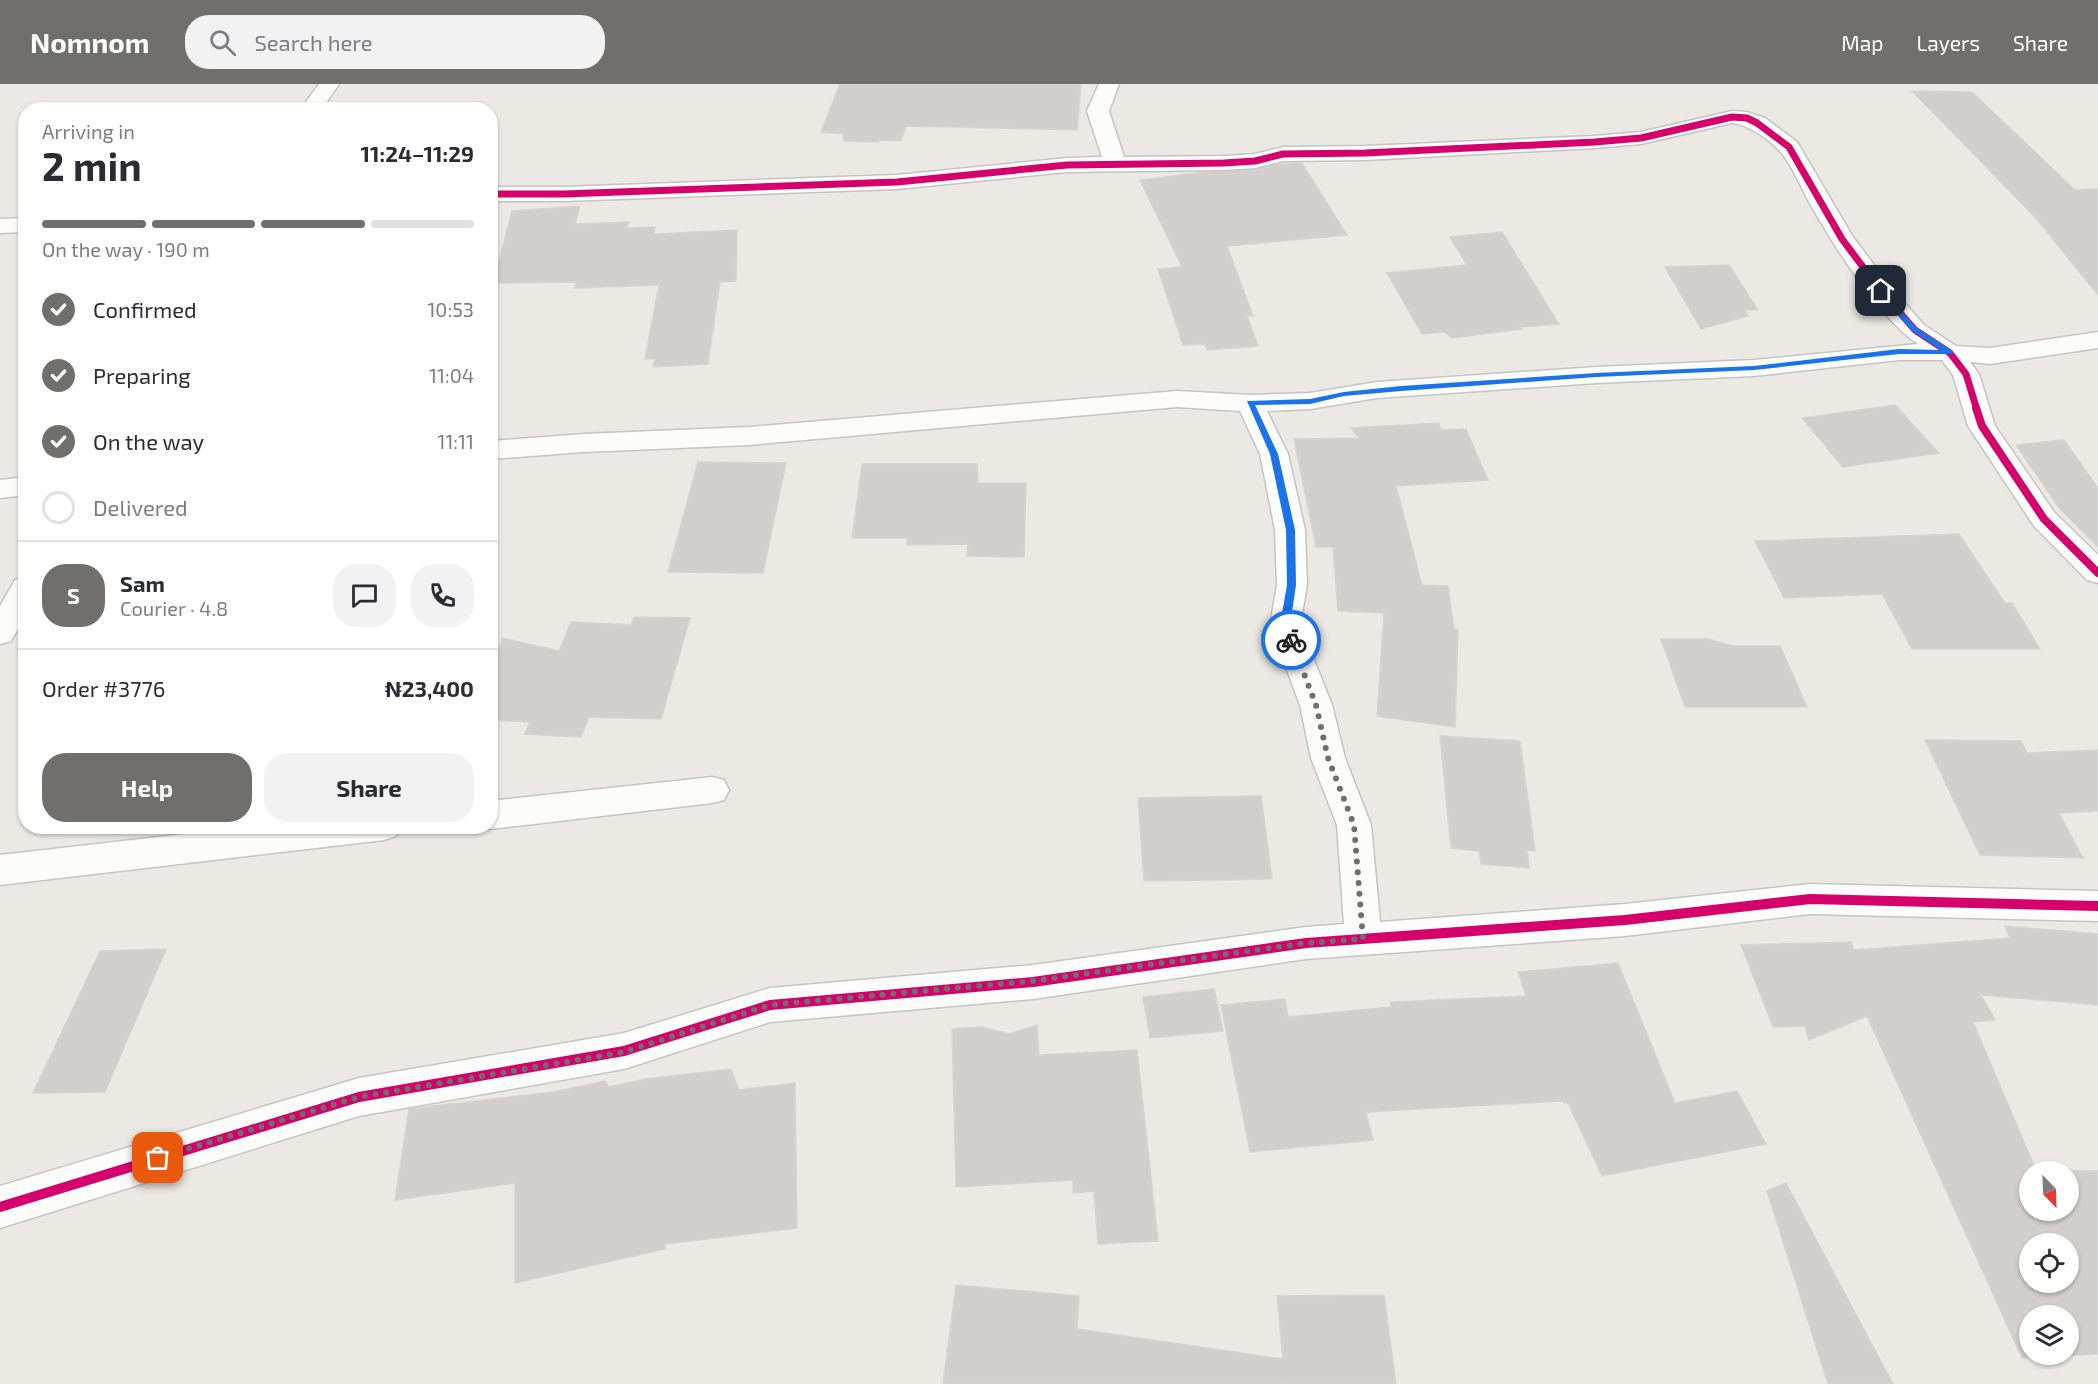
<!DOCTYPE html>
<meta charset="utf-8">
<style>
:root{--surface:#fff;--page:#f2f2f3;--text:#2b2b33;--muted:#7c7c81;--line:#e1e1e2;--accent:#706f6e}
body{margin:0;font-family:"Exo 2",sans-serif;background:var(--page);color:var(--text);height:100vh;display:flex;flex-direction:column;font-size:22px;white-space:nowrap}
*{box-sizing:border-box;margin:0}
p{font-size:20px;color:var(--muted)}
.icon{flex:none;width:33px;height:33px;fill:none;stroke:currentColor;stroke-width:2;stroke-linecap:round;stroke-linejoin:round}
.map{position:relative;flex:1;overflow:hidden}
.panel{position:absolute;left:18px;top:18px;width:480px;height:732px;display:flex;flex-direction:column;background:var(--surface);border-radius:24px;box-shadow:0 2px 4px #0004}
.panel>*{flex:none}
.needle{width:39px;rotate:157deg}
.tools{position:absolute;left:2019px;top:1077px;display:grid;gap:12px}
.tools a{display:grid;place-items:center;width:60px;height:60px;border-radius:50%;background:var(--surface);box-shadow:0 2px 4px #0004;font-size:30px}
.pin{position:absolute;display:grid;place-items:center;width:51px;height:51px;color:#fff;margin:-26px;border-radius:12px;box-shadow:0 3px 9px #0006}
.courier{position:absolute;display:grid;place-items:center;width:60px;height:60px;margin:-30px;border:4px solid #1a73e8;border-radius:50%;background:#fff;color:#222;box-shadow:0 2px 8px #0007}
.summary em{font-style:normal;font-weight:700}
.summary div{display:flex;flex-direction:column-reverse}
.summary{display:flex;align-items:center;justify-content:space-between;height:102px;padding:0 24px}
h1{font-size:39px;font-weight:700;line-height:45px}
.bar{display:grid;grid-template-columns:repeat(4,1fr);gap:9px 6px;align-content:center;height:72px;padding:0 24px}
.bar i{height:8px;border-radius:4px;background:var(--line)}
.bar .active{background:var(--accent)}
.bar p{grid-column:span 4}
.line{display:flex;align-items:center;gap:15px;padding:0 24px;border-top:2px solid var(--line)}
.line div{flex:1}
.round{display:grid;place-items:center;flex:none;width:63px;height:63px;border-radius:24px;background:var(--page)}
ol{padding:0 24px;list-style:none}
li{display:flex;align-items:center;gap:18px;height:66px}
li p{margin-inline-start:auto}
li .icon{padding:6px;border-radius:50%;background:var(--accent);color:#fff;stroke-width:4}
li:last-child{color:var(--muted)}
li i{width:33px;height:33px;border:3px solid var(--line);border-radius:50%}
.cta{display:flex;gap:12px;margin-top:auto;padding:12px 24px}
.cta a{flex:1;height:69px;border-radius:24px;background:var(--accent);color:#fff;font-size:24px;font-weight:700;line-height:69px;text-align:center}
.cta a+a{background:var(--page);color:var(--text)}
header{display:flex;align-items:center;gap:36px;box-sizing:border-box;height:84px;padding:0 30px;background:var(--accent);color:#fff}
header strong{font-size:28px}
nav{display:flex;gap:33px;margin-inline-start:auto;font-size:21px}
.search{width:420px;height:54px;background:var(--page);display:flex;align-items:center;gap:15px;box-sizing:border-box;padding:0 21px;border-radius:24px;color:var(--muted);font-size:22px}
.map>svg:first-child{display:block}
.building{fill:#d1cecb;stroke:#d7d4d0;stroke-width:1.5;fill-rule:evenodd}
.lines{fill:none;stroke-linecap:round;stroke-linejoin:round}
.minor-casing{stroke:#c5c4c5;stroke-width:3}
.minor{fill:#fcfcfb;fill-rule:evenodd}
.cycleway-far2-casing{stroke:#fff;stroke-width:10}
.cycleway-far1-casing{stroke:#fff;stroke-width:12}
.cycleway-casing{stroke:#fff;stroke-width:14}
.cycleway-far2{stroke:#d6006c;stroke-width:7}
.cycleway-far1{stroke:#d6006c;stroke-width:8}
.cycleway{stroke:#d6006c;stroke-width:10}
.route{fill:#1a73e8}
.done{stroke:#706f6e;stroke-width:6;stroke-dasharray:0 10.8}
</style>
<header>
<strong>Nomnom</strong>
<div class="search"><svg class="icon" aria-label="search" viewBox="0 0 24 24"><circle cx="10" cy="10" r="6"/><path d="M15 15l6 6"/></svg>Search here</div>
<nav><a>Map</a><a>Layers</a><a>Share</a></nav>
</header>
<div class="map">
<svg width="2098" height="1300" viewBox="0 0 2098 1300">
<rect width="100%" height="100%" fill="#ece8e4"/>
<path class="building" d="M 840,0 L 1081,0 L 1077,46 L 906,42 L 901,57 L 879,56 L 878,58 L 844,57 L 843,50 L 821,48 Z
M 1912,7 L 1972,8 L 2075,106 L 2098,105 L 2098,211 L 2035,133 Z
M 1302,79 L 1347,151 L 1227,162 L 1253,232 L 1247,232 L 1258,262 L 1207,266 L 1205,260 L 1183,261 L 1158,185 L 1182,183 L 1140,96 L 1206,88 L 1255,86 L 1281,80 Z
M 580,122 L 575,140 L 629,138 L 627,144 L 655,143 L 654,150 L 737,146 L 736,197 L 720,198 L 708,280 L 653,283 L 655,275 L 645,275 L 659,201 L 575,204 L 576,198 L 493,199 L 512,127 Z
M 1502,148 L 1559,240 L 1520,243 L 1522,245 L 1452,254 L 1444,248 L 1422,250 L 1387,189 L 1467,181 L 1450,153 Z
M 1729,181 L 1758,226 L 1745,226 L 1748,232 L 1701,245 L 1665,183 Z
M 1895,321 L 1939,369 L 1843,383 L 1802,334 Z
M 1439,339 L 1441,346 L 1466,345 L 1488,396 L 1396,402 L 1422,501 L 1448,502 L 1454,545 L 1458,545 L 1455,643 L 1377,632 L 1384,529 L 1338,527 L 1333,463 L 1316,463 L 1294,355 L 1359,354 L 1351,344 Z
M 2064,356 L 2098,404 L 2098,463 L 2059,424 L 2016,361 Z
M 698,378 L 786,379 L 763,489 L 668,488 Z
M 862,380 L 977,380 L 978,399 L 1026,399 L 1024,473 L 967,472 L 968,460 L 907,461 L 907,454 L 852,454 Z
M 1959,450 L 2005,519 L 2012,519 L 2040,565 L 1912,565 L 1882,510 L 1784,514 L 1755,457 Z
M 634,533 L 690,534 L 661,635 L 589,633 L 581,653 L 525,650 L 530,638 L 490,636 L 490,585 L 503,554 L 559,567 L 571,538 L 631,541 Z
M 1661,555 L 1708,555 L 1733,562 L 1780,562 L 1807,623 L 1685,623 Z
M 1440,652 L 1520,657 L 1535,767 L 1527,766 L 1529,784 L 1481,780 L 1479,767 L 1451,764 Z
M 1925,656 L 2021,657 L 2027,669 L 2098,666 L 2098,727 L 2059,729 L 2083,774 L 1980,771 Z
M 1261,712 L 1272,795 L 1144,797 L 1138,714 Z
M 2005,842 L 2098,850 L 2098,921 L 1981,911 L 1995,936 L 1973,938 L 2036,1086 L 2098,1087 L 2098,1270 L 2022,1274 L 1867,932 L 1809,956 L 1805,942 L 1773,943 L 1741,861 L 1851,858 L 1854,866 L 2010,854 ZM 2030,1088 L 2068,1088 L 2068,1126 L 2030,1126 ZM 2030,1160 L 2068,1160 L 2068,1198 L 2030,1198 ZM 2030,1232 L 2068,1232 L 2068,1270 L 2030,1270 Z
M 166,865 L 105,1008 L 33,1009 L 100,867 Z
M 1618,879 L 1675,1019 L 1737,1007 L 1766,1060 L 1602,1092 L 1568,1019 L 1564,1019 L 1563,1017 L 1366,1028 L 1373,1056 L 1250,1068 L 1221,921 L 1285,915 L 1288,933 L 1391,923 L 1390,918 L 1526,912 L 1518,888 Z
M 1214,905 L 1223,947 L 1150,954 L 1143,913 Z
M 1037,941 L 1039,971 L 1137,966 L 1158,1157 L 1098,1160 L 1094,1107 L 1073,1109 L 1073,1096 L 956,1103 L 952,945 L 982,943 L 1009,950 Z
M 731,985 L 739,1006 L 795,999 L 797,1144 L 665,1160 L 665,1165 L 515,1199 L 515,1099 L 395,1116 L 409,1025 L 553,1008 L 605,997 L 609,1003 L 645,995 Z
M 1786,1099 L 1893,1300 L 1828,1300 L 1767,1107 Z
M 956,1201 L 1079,1212 L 1077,1245 L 1283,1275 L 1277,1212 L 1384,1211 L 1396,1300 L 1285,1300 L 1285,1297 L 1285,1300 L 943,1300 Z"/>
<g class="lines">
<g class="minor-casing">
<path id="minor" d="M 319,0 L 339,0 L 321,26 L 300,26 Z
M 1099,0 L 1119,0 L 1109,27 L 1124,73 L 1224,72 L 1255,70 L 1283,63 L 1365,62 L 1595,52 L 1641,48 L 1732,27 L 1747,28 L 1765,34 L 1797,58 L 1853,153 L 1890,202 L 1924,241 L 1956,262 L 1990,264 L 2098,248 L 2098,264 L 1990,280 L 1970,278 L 1979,290 L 1995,342 L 2054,428 L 2098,471 L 2098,499 L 2087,496 L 2034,442 L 1968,342 L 1953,291 L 1942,276 L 1899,276 L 1754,292 L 1596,299 L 1377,314 L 1310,325 L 1267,327 L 1288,370 L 1305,446 L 1307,501 L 1300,541 L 1332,621 L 1345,674 L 1371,741 L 1380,838 L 1625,820 L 1810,800 L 2098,807 L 2098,837 L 1810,830 L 1625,852 L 1306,875 L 1033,915 L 770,938 L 624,985 L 359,1032 L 0,1144 L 0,1102 L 359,994 L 624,949 L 770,904 L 1033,881 L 1306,843 L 1344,840 L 1337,741 L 1311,674 L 1300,621 L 1270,541 L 1277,501 L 1275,446 L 1260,370 L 1240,327 L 1177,323 L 749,361 L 584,368 L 490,375 L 490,357 L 584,350 L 749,343 L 1177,307 L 1250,311 L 1310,309 L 1377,298 L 1596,283 L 1754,276 L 1918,260 C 1878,233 1833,160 1809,118 C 1801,103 1790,77 1779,66 C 1767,54 1749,41 1732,39 L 1641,60 L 1595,64 L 1365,76 L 1283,77 L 1255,84 L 1224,86 L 1067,88 L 897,105 L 564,117 L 490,117 L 490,103 L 564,103 L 897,91 L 1067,74 L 1102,73 L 1087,27 Z
M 26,134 L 26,148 L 0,149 L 0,135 Z
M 26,393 L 26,411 L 0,414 L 0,396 Z
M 26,493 L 26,531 L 11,557 L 0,560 L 0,522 L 15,496 Z
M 712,693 L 724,696 L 729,706 L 724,716 L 712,719 L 490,745 L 483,742 L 490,742 L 490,717 Z
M 255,742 L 401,742 L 396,752 L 384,756 L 0,801 L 0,771 Z"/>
</g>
<use href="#minor" class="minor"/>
<g class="cycleway-far2-casing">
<path id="cycleway-far2" d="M 490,110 L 564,110 L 897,98 L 1067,81 L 1224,79 L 1255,77 L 1283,70 L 1365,69 L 1595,58 L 1641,54 L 1732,33 L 1747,34 L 1757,39 L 1789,63 L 1842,155 L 1881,207 L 1915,246 L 1950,269 L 1966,290 L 1977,326"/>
</g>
<g class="cycleway-far1-casing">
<path id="cycleway-far1" d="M 1976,324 L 1982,342 L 2044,435 L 2098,489"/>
</g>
<g class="cycleway-casing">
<path id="cycleway" d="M 0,1123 L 359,1013 L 624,967 L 770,921 L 1033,898 L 1306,859 L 1625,836 L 1810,815 L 2098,822"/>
</g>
<use href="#cycleway-far2" class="cycleway-far2"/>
<use href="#cycleway-far1" class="cycleway-far1"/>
<use href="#cycleway" class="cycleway"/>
</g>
<path class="route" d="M 1881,205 L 1917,244 L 1953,267 L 1953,270 L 1899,270 L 1754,286 L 1596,293 L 1401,307 L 1344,312 L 1310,320 L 1255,321 L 1278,370 L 1295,446 L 1296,501 L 1290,541 L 1295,556 L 1291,559 L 1287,558 L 1280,541 L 1287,501 L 1286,446 L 1270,370 L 1247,317 L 1310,315 L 1344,308 L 1401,302 L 1596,289 L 1754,282 L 1899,265 L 1941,266 L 1912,247 L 1878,209 Z"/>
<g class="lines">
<path class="done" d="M 158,1074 L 359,1013 L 624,968 L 770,921 L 1033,897 L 1306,859 L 1363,855 L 1354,741 L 1328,674 L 1316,621 L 1291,556"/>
</g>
</svg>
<div class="tools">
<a><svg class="needle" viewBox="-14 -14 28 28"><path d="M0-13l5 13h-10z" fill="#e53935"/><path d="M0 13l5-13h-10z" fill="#7c7c81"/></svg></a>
<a><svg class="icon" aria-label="locate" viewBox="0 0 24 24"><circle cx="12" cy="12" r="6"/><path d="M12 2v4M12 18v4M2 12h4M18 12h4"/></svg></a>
<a><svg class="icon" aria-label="layers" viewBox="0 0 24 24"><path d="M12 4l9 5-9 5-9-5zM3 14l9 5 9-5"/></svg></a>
</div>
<div class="pin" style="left:158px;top:1074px;background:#ea580c"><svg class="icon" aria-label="bag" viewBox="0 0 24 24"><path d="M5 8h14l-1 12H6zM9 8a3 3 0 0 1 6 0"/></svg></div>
<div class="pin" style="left:1881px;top:207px;background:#1f2937"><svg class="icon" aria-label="home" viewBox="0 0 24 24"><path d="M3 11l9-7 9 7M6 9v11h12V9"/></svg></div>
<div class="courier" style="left:1291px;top:556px"><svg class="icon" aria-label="bike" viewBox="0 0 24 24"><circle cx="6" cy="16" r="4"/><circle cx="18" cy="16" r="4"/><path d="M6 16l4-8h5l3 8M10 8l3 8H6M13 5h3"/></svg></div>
<section class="panel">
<div class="summary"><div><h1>2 min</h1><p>Arriving in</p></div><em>11:24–11:29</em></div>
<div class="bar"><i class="active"></i><i class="active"></i><i class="active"></i><i></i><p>On the way · 190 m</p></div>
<ol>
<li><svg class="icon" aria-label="check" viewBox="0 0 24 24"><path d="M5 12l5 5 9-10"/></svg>Confirmed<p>10:53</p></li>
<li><svg class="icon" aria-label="check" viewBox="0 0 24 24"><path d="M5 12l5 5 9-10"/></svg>Preparing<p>11:04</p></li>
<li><svg class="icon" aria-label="check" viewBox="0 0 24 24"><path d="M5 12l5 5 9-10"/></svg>On the way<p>11:11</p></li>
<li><i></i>Delivered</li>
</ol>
<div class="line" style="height:108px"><b class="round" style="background:var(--accent);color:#fff">S</b><div><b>Sam</b><p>Courier · 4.8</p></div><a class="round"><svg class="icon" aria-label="chat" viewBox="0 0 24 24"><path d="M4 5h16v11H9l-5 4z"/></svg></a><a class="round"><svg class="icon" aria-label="phone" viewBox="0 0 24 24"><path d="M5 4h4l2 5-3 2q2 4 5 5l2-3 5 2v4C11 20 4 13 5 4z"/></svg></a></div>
<div class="line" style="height:78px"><div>Order #3776</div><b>₦23,400</b></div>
<div class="cta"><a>Help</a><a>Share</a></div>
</section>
</div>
